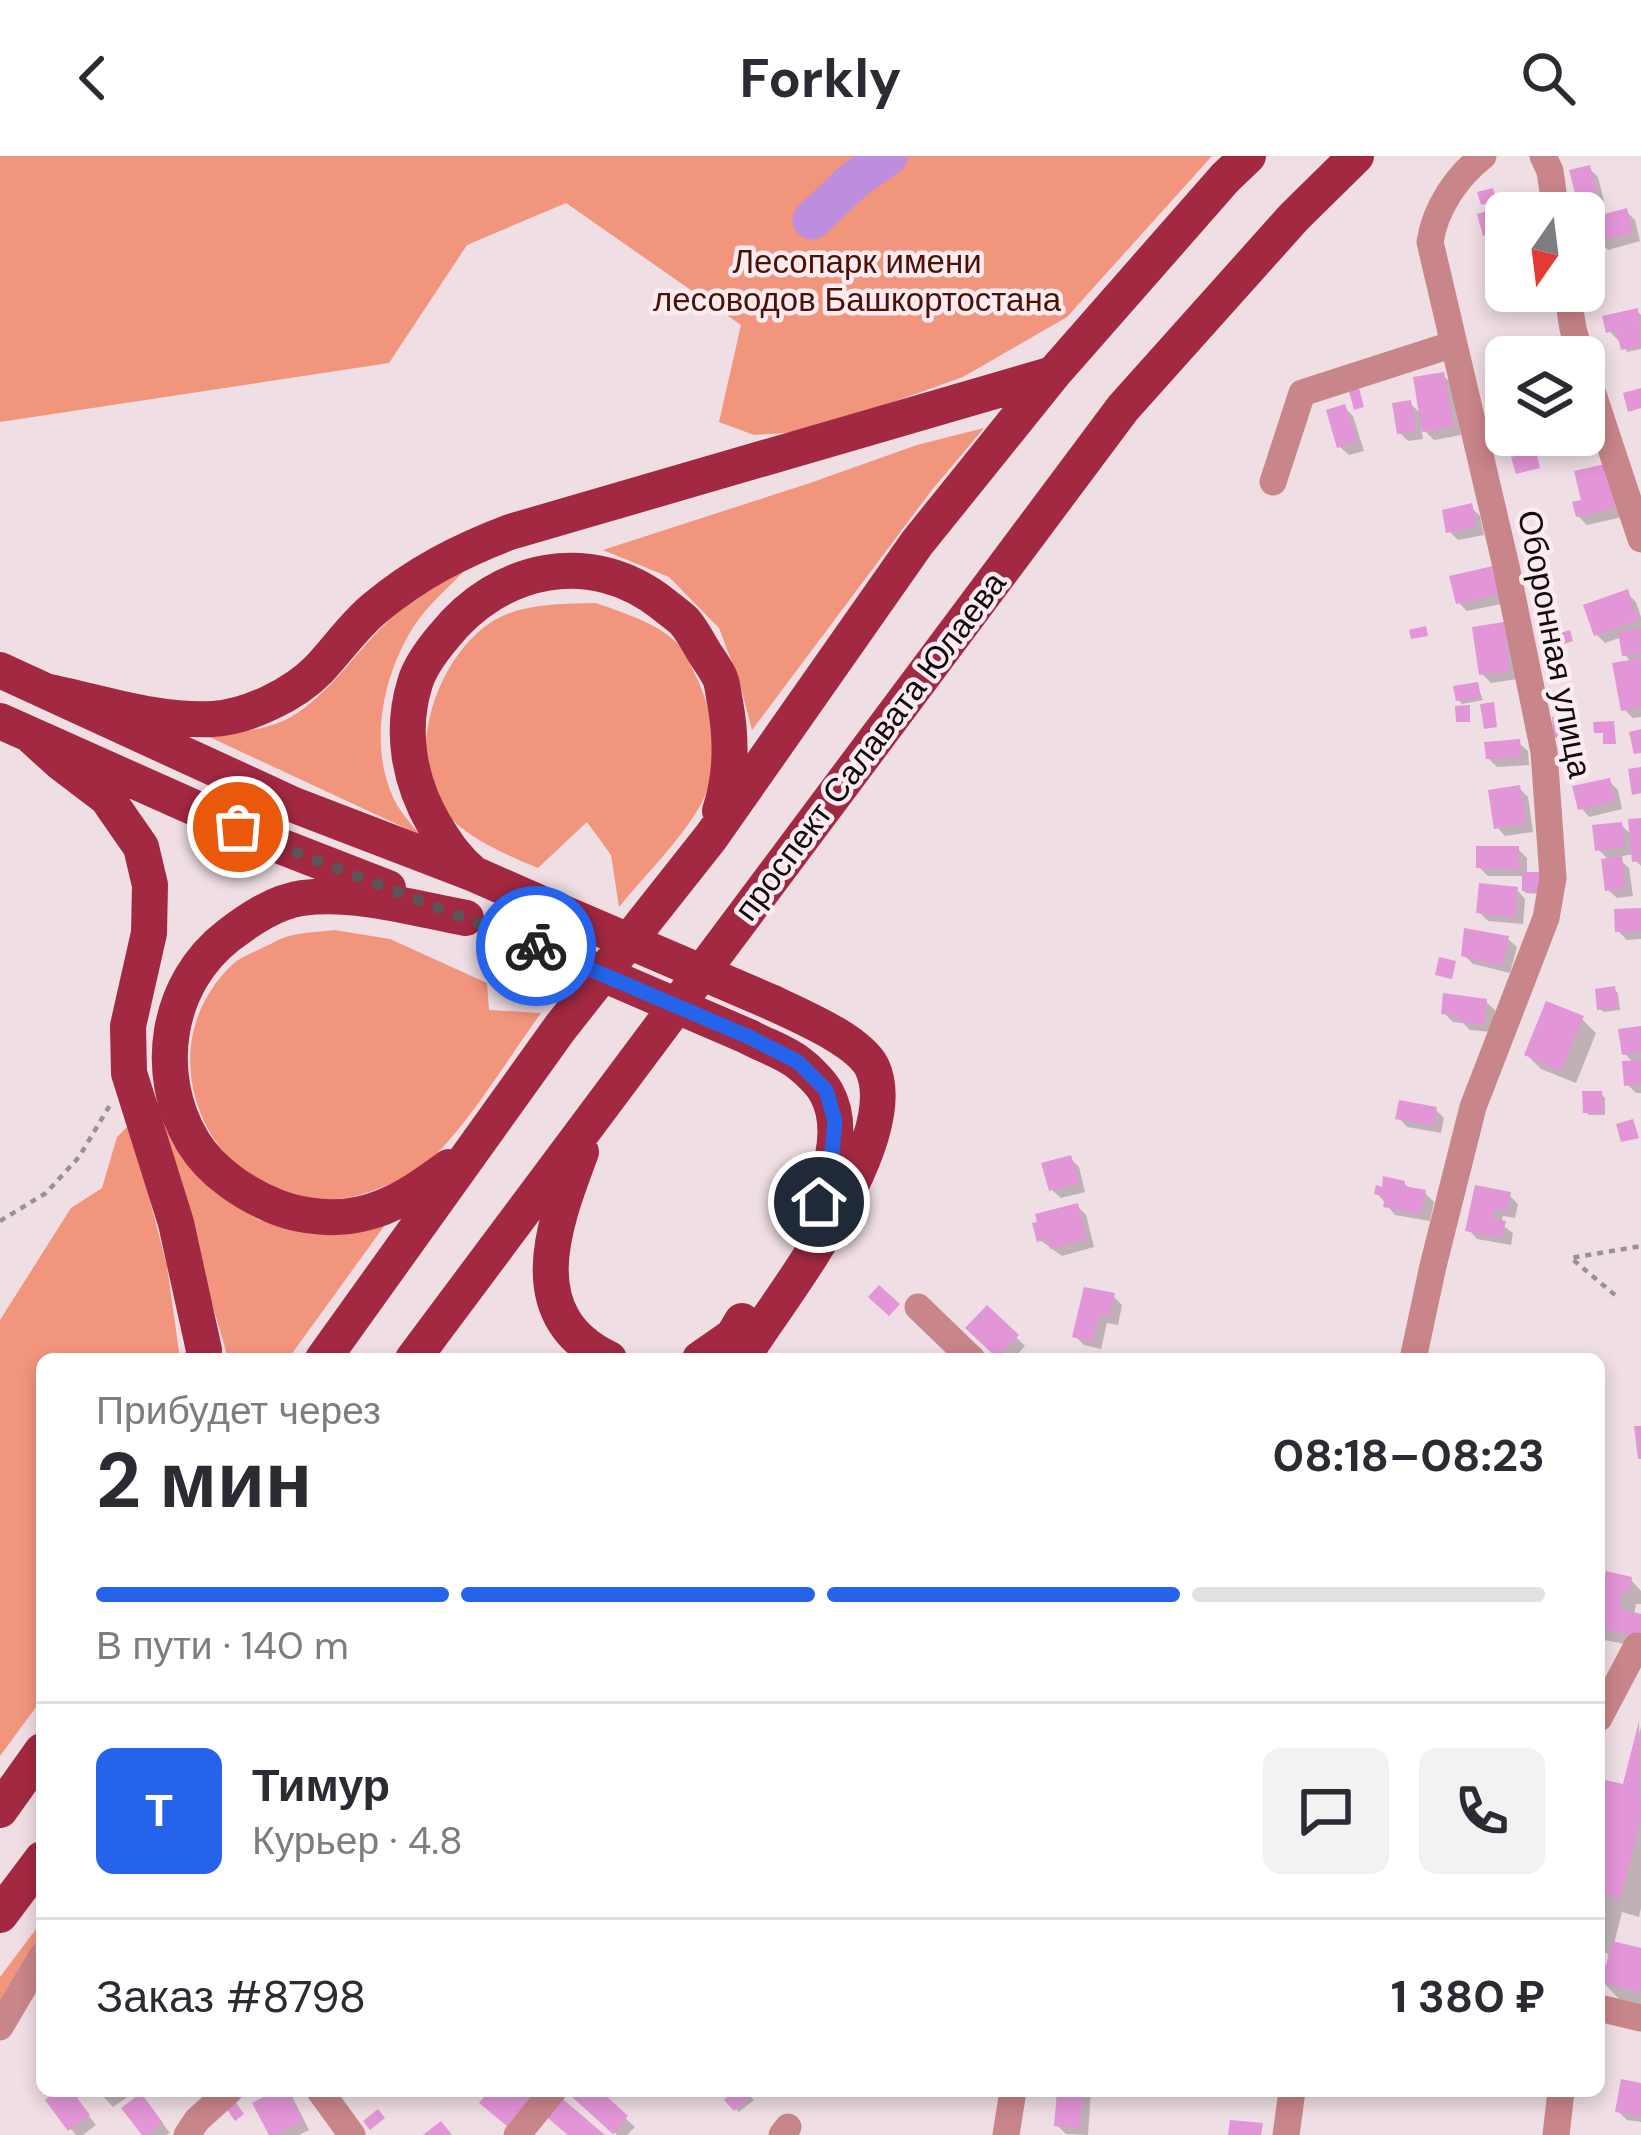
<!DOCTYPE html>
<html lang="ru">
<meta charset="utf-8">
<style>
:root{--surface:#fff;--page:#f2f2f3;--text:#2b2b33;--muted:#7c7c81;--line:#e1e1e2;--accent:#2563eb}
body{margin:0;font-family:"DM Sans",sans-serif;background:var(--page);color:var(--text);height:100vh;display:flex;flex-direction:column;font-size:45px;white-space:nowrap}
*{box-sizing:border-box;margin:0}
p{font-size:39px;color:var(--muted)}
.icon{flex:none;width:66px;height:66px;fill:none;stroke:currentColor;stroke-width:2;stroke-linecap:round;stroke-linejoin:round}
.map{position:relative;flex:1;overflow:hidden}
.panel{position:absolute;left:36px;top:1197px;width:1569px;height:744px;display:flex;flex-direction:column;background:var(--surface);border-radius:18px;box-shadow:0 6px 18px #0003}
.panel>*{flex:none}
.needle{width:78px;rotate:194deg}
.fabs{position:absolute;left:1485px;top:36px;display:grid;gap:24px}
.fabs a{display:grid;place-items:center;width:120px;height:120px;border-radius:18px;background:var(--surface);box-shadow:0 6px 18px #0003;font-size:60px}
.pin{position:absolute;display:grid;place-items:center;width:102px;height:102px;color:#fff;margin:-51px;border:6px solid #fff;border-radius:50%;box-shadow:0 3px 12px #0007}
.courier{position:absolute;display:grid;place-items:center;width:120px;height:120px;margin:-60px;border:9px solid #2563eb;border-radius:50%;background:#fff;color:#222;box-shadow:0 3px 15px #0007}
.head em{font-style:normal;font-weight:700}
.head div{display:flex;flex-direction:column-reverse}
.head{display:flex;align-items:center;justify-content:space-between;height:204px;padding:0 60px}
h1{font-size:78px;font-weight:700;line-height:90px}
.bar{display:grid;grid-template-columns:repeat(4,1fr);gap:18px 12px;align-content:center;height:144px;padding:0 60px}
.bar i{height:15px;border-radius:9px;background:var(--line)}
.bar .on{background:var(--accent)}
.bar p{grid-column:span 4}
.line{display:flex;align-items:center;gap:30px;padding:0 60px;border-top:3px solid var(--line)}
.line div{flex:1}
.round{display:grid;place-items:center;flex:none;width:126px;height:126px;border-radius:18px;background:var(--page)}
header{display:flex;justify-content:space-between;align-items:center;height:156px;padding:0 60px;background:var(--surface);font-size:54px;font-weight:700}
.map>svg:first-child{display:block}
.green{fill:#f2957d}
.shadow{fill:#0003}
.lines{fill:none;stroke-linecap:round;stroke-linejoin:round}
.river{stroke:#bd8dde;stroke-width:39}
.building{fill:#e295d7}
.path{stroke:#9d9095;stroke-width:4.5;stroke-dasharray:6 6;stroke-linecap:butt}
.minor{stroke:#c8858a;stroke-width:27}
.major{stroke:#a32942;stroke-width:36}
.major-bridge{stroke:#a32942;stroke-width:36}
.done{stroke:#5d5458;stroke-width:12;stroke-dasharray:0 21.6}
.route{stroke:#2563eb;stroke-width:15}
.labels{text-anchor:middle;dominant-baseline:central;stroke-width:9;stroke-linejoin:round;paint-order:stroke}
.park-label{font-size:33px;fill:#4d1103;stroke:#fcebf1}
.street-label{font-size:33px;fill:#0f0a0c;stroke:#fcebf1}
</style>
<header><svg class="icon" aria-label="back" viewBox="0 0 24 24"><path d="M15 5l-7 7 7 7"/></svg>Forkly<svg class="icon" aria-label="search" viewBox="0 0 24 24"><circle cx="10" cy="10" r="6"/><path d="M15 15l6 6"/></svg></header>
<div class="map">
<svg width="1641" height="1979" viewBox="0 0 1641 1979">
<rect width="100%" height="100%" fill="#efdee4"/>
<path class="green" d="M 0,0 L 1212,0 L 1067,161 L 963,221 L 812,275 L 754,279 L 719,266 L 741,169 L 566,47 L 467,89 L 389,207 L 0,266 Z
M 984,272 L 931,335 L 752,574 L 739,525 L 719,472 L 669,421 L 603,394 L 810,327 L 917,289 Z
M 464,415 C 447,433 427,450 414,470 C 382,520 367,594 397,649 C 403,659 412,669 420,679 L 203,578 C 233,576 267,576 294,559 C 328,538 352,502 380,473 C 405,448 433,432 464,415 Z
M 596,447 C 624,457 658,467 679,489 C 685,495 689,506 693,514 C 712,551 723,600 705,640 C 688,677 645,719 619,751 L 611,699 L 587,666 L 538,712 C 508,700 465,681 444,655 C 400,598 442,485 505,459 C 533,447 567,448 596,447 Z
M 334,774 L 390,783 L 487,827 L 489,854 L 541,857 C 506,905 462,980 417,1016 C 405,1024 389,1028 375,1034 C 234,1089 128,908 232,809 C 240,801 253,797 264,791 C 272,788 280,782 289,780 C 303,776 320,776 334,774 Z
M 163,938 L 209,1031 L 259,1064 L 319,1075 L 385,1069 L 288,1203 L 225,1203 L 226,1195 L 152,943 Z
M 130,968 L 167,1110 L 180,1203 L 42,1203 L 42,1543 L 0,1600 L 0,1164 L 71,1052 L 102,1032 L 117,981 Z
M 42,1765 L 42,1789 L 0,1857 L 0,1821 Z"/>
<path class="shadow" d="M 1589,12 L 1598,21 L 1604,45 L 1587,49 L 1578,40 Z
M 1534,44 L 1545,57 L 1506,57 L 1506,84 L 1495,87 L 1486,78 L 1480,60 Z
M 1626,55 L 1635,64 L 1640,85 L 1608,94 L 1599,85 Z
M 1584,65 L 1587,68 L 1590,85 L 1584,86 Z
M 1637,155 L 1641,159 L 1641,193 L 1627,196 L 1621,183 L 1618,184 L 1609,175 Z
M 1443,219 L 1452,228 L 1461,279 L 1434,284 L 1421,271 L 1423,283 L 1408,285 L 1399,276 L 1410,247 L 1423,260 Z
M 1344,251 L 1353,260 L 1364,295 L 1349,299 L 1340,291 Z
M 1604,312 L 1622,361 L 1587,369 L 1578,360 Z
M 1471,351 L 1480,360 L 1484,379 L 1458,384 L 1449,375 Z
M 1492,414 L 1506,447 L 1467,455 L 1458,446 Z
M 1627,437 L 1636,446 L 1641,461 L 1641,561 L 1633,562 L 1624,553 L 1632,507 L 1625,499 L 1622,481 L 1605,487 L 1596,478 Z
M 1503,470 L 1512,478 L 1518,523 L 1491,527 L 1482,518 Z
M 1477,529 L 1483,544 L 1462,548 L 1459,544 Z
M 1519,587 L 1528,595 L 1529,609 L 1497,611 L 1488,602 Z
M 1609,625 L 1618,634 L 1622,653 L 1589,661 L 1581,652 Z
M 1519,632 L 1528,641 L 1533,676 L 1505,680 L 1497,671 Z
M 1641,665 L 1641,710 L 1635,704 L 1634,698 L 1617,701 L 1629,712 L 1633,740 L 1617,742 L 1608,734 L 1610,705 L 1598,693 L 1621,669 L 1633,680 Z
M 1518,693 L 1527,702 L 1527,719 L 1542,738 L 1525,737 L 1525,720 L 1488,720 L 1479,711 Z
M 1517,734 L 1525,743 L 1523,768 L 1488,765 L 1479,756 Z
M 1641,755 L 1641,783 L 1627,784 L 1618,775 Z
M 1508,783 L 1517,791 L 1510,817 L 1473,808 L 1464,799 Z
M 1614,834 L 1618,837 L 1620,854 L 1604,856 L 1600,853 Z
M 1486,846 L 1495,854 L 1492,876 L 1470,874 L 1463,867 L 1453,866 L 1444,857 Z
M 1582,863 L 1596,877 L 1576,927 L 1541,913 L 1527,899 Z
M 1641,873 L 1641,937 L 1636,937 L 1627,928 L 1634,907 L 1624,897 Z
M 1601,938 L 1605,942 L 1605,959 L 1589,959 L 1586,956 Z
M 1435,953 L 1444,962 L 1441,977 L 1407,971 L 1399,962 Z
M 1070,1002 L 1079,1011 L 1085,1036 L 1061,1042 L 1052,1034 Z
M 1404,1027 L 1411,1034 L 1425,1037 L 1434,1046 L 1430,1065 L 1395,1059 L 1377,1037 Z
M 1509,1039 L 1518,1048 L 1515,1062 L 1503,1060 L 1501,1068 L 1513,1077 L 1511,1089 L 1477,1083 L 1469,1074 Z
M 1077,1050 L 1086,1059 L 1094,1091 L 1062,1100 L 1040,1084 Z
M 1113,1140 L 1122,1149 L 1118,1169 L 1107,1167 L 1101,1193 L 1084,1189 L 1075,1180 Z
M 987,1153 L 1025,1190 L 1013,1203 L 1002,1203 L 969,1172 Z
M 1631,1424 L 1641,1435 L 1641,1448 L 1636,1448 L 1634,1459 L 1641,1461 L 1641,1491 L 1599,1483 L 1599,1453 Z
M 1641,1571 L 1641,1752 L 1639,1761 L 1622,1756 L 1614,1788 L 1641,1795 L 1641,1848 L 1619,1843 L 1600,1823 L 1608,1813 L 1612,1799 L 1599,1795 L 1599,1660 L 1625,1632 Z
M 1641,1930 L 1641,1966 L 1627,1964 L 1618,1955 Z
M 61,1935 L 69,1935 L 96,1969 L 83,1979 L 76,1979 L 71,1973 L 49,1944 Z
M 98,1935 L 136,1935 L 113,1951 Z
M 281,1935 L 286,1935 L 293,1942 L 309,1974 L 299,1979 L 272,1979 Z
M 582,1935 L 596,1935 L 635,1971 L 627,1979 L 617,1979 L 576,1941 Z
M 740,1935 L 746,1935 L 754,1944 L 739,1956 L 728,1945 Z
M 1060,1935 L 1091,1935 L 1088,1979 L 1066,1978 L 1057,1969 Z
M 149,1950 L 170,1977 L 166,1979 L 146,1979 Z"/>
<g class="lines">
<path class="river" d="M 812,64 L 854,24 L 888,0"/>
</g>
<path class="building" d="M 1590,9 L 1597,36 L 1576,41 L 1569,14 Z
M 1493,32 L 1496,45 L 1481,49 L 1477,36 Z
M 1535,40 L 1540,57 L 1506,57 L 1506,73 L 1483,80 L 1477,58 Z
M 1627,52 L 1633,77 L 1596,86 L 1590,62 Z
M 1638,152 L 1641,190 L 1621,194 L 1616,174 L 1606,177 L 1602,160 Z
M 1444,216 L 1454,271 L 1422,276 L 1413,221 Z
M 1359,232 L 1364,251 L 1354,254 L 1349,235 Z
M 1641,232 L 1641,252 L 1628,256 L 1623,237 Z
M 1411,244 L 1416,275 L 1397,278 L 1392,247 Z
M 1345,248 L 1357,286 L 1337,292 L 1326,254 Z
M 1536,295 L 1540,312 L 1516,318 L 1511,301 Z
M 1605,308 L 1615,352 L 1576,361 L 1572,346 L 1581,344 L 1574,315 Z
M 1472,347 L 1477,370 L 1446,377 L 1442,354 Z
M 1493,410 L 1499,438 L 1456,448 L 1449,420 Z
M 1628,433 L 1638,464 L 1594,480 L 1583,449 Z
M 1504,466 L 1510,515 L 1479,519 L 1472,471 Z
M 1426,470 L 1428,480 L 1411,483 L 1409,474 Z
M 1641,472 L 1641,498 L 1622,500 L 1618,476 Z
M 1570,474 L 1573,485 L 1557,490 L 1554,479 Z
M 1641,502 L 1641,551 L 1621,555 L 1612,507 Z
M 1478,526 L 1481,541 L 1456,545 L 1453,530 Z
M 1494,546 L 1497,571 L 1484,573 L 1480,548 Z
M 1470,549 L 1470,566 L 1456,566 L 1455,550 Z
M 1571,560 L 1572,580 L 1553,582 L 1552,561 Z
M 1614,565 L 1616,588 L 1603,588 L 1603,577 L 1594,577 L 1593,566 Z
M 1641,573 L 1641,597 L 1634,598 L 1629,576 Z
M 1520,583 L 1521,601 L 1486,603 L 1484,586 Z
M 1641,611 L 1641,637 L 1632,639 L 1628,613 Z
M 1610,622 L 1615,645 L 1578,654 L 1572,630 Z
M 1520,629 L 1526,667 L 1494,673 L 1488,634 Z
M 1641,662 L 1641,705 L 1632,706 L 1628,663 Z
M 1622,666 L 1625,691 L 1595,695 L 1592,669 Z
M 1476,690 L 1519,690 L 1519,713 L 1476,712 Z
M 1622,700 L 1626,732 L 1605,735 L 1601,703 Z
M 1522,716 L 1541,716 L 1540,736 L 1522,735 Z
M 1479,727 L 1518,731 L 1515,761 L 1476,757 Z
M 1641,752 L 1641,775 L 1615,776 L 1614,753 Z
M 1464,772 L 1509,780 L 1502,810 L 1461,800 Z
M 1439,801 L 1456,805 L 1452,823 L 1435,819 Z
M 1615,830 L 1618,851 L 1597,854 L 1595,833 Z
M 1443,837 L 1487,843 L 1484,869 L 1458,866 L 1459,860 L 1441,858 Z
M 1546,845 L 1584,860 L 1561,915 L 1524,899 Z
M 1641,870 L 1641,896 L 1622,899 L 1618,873 Z
M 1641,904 L 1641,928 L 1624,930 L 1622,905 Z
M 1582,935 L 1602,935 L 1603,957 L 1583,957 Z
M 1399,944 L 1437,951 L 1433,970 L 1395,963 Z
M 1633,963 L 1639,982 L 1621,986 L 1616,968 Z
M 1071,999 L 1079,1027 L 1049,1035 L 1041,1007 Z
M 1383,1020 L 1405,1025 L 1404,1030 L 1426,1034 L 1421,1058 L 1383,1051 L 1385,1041 L 1374,1038 L 1376,1029 L 1382,1031 Z
M 1475,1029 L 1511,1036 L 1507,1055 L 1495,1053 L 1493,1063 L 1506,1065 L 1502,1082 L 1465,1075 Z
M 1078,1047 L 1087,1083 L 1050,1093 L 1048,1083 L 1037,1086 L 1032,1067 L 1037,1066 L 1035,1058 Z
M 879,1129 L 900,1148 L 889,1160 L 868,1141 Z
M 1084,1131 L 1115,1137 L 1109,1162 L 1099,1160 L 1093,1186 L 1072,1181 Z
M 987,1149 L 1019,1179 L 997,1202 L 965,1172 Z
M 1634,1270 L 1641,1270 L 1641,1303 L 1638,1303 Z
M 1606,1415 L 1632,1421 L 1630,1435 L 1623,1435 L 1620,1453 L 1641,1458 L 1641,1481 L 1599,1473 L 1599,1450 Z
M 1639,1565 L 1641,1664 L 1620,1743 L 1604,1739 L 1599,1750 L 1599,1648 L 1605,1624 L 1623,1628 Z
M 1612,1785 L 1641,1792 L 1641,1836 L 1599,1825 L 1600,1808 L 1606,1809 Z
M 1621,1923 L 1641,1927 L 1641,1960 L 1615,1956 Z
M 56,1935 L 72,1935 L 90,1959 L 68,1975 L 45,1944 Z
M 275,1935 L 287,1935 L 303,1965 L 275,1979 L 269,1979 L 252,1947 Z
M 489,1935 L 537,1935 L 507,1970 L 479,1947 Z
M 578,1935 L 601,1935 L 628,1960 L 613,1978 L 572,1941 Z
M 735,1935 L 749,1935 L 753,1939 L 734,1955 L 724,1944 Z
M 1057,1935 L 1083,1935 L 1080,1972 L 1054,1970 Z
M 141,1937 L 163,1967 L 147,1979 L 142,1979 L 121,1952 Z
M 558,1939 L 605,1979 L 568,1979 L 543,1958 Z
M 235,1945 L 244,1958 L 235,1965 L 226,1952 Z
M 378,1953 L 385,1962 L 370,1974 L 363,1965 Z
M 1230,1964 L 1263,1967 L 1261,1979 L 1228,1979 Z
M 441,1965 L 452,1979 L 423,1979 Z"/>
<g class="lines">
<path class="path" d="M 0,1065 L 46,1037 L 79,1001 L 110,949
M 1615,1139 L 1571,1102 L 1641,1090"/>
<path class="minor" d="M 1543,0 L 1550,15 L 1556,57
M 1567,135 L 1573,173 L 1581,201
M 1584,211 L 1641,383
M 1273,326 L 1302,237 L 1454,188
M 918,1151 L 972,1203
M 1413,1203 L 1433,1110 L 1473,951 L 1546,762 L 1553,722 L 1544,596 L 1506,410 L 1430,86 C 1435,53 1456,21 1483,0
M 1599,1562 L 1637,1490 L 1641,1491
M 1599,1852 L 1641,1862
M 0,1871 L 42,1800
M 320,1935 L 352,1979
M 187,1979 L 197,1964 L 229,1935
M 517,1979 L 553,1935
M 782,1979 L 788,1971
M 1006,1979 L 1013,1935
M 1286,1979 L 1292,1935
M 1556,1979 L 1561,1935"/>
<path class="major" d="M 0,514 L 294,649 L 474,718 L 533,744
M 50,536 C 103,547 159,566 213,563 C 248,561 295,538 319,513 C 338,493 354,469 375,452 C 417,417 460,395 510,376 L 1053,218
M 0,565 L 280,690 L 388,732
M 29,578 L 61,607 L 107,642 L 141,691 L 150,729 L 149,777 L 128,870 L 129,917 L 176,1067 L 204,1194 L 203,1203
M 474,718 C 456,703 446,688 434,668 C 409,625 400,575 415,527 C 420,510 433,493 444,480 C 499,411 591,391 663,448 C 670,454 678,459 684,465 C 692,474 698,486 704,496 C 709,504 715,512 719,520 C 723,527 723,538 725,546 C 732,584 732,619 720,655
M 749,881 C 765,890 786,896 800,908 C 808,914 821,927 826,936 C 847,973 829,1031 808,1063
M 581,996 C 554,1068 518,1159 609,1203
M 449,1011 C 422,1031 394,1051 361,1058 C 335,1064 304,1061 279,1052 C 246,1039 212,1017 193,986 C 152,918 166,827 229,779 C 250,763 275,746 302,742 C 356,735 413,752 466,762
M 323,1203 L 560,872 L 711,681 L 917,387 L 1053,218 L 1225,22 L 1248,0
M 413,1203 L 1123,252 L 1294,61 L 1356,0
M 700,1203 L 733,1180 L 742,1165
M 732,1203 L 750,1190 C 788,1132 905,981 872,911 C 858,884 800,860 773,847
M 0,1654 L 42,1595
M 0,1759 L 42,1703"/>
<path class="major-bridge" d="M 533,744 L 773,847
M 510,778 L 749,881"/>
</g>
<g class="lines">
<path class="done" d="M 238,671 L 280,690 L 536,790"/>
<path class="route" d="M 536,790 L 749,881 L 798,906 L 826,934 L 835,965 L 831,1006 L 819,1046"/>
</g>
<g class="labels">
<g class="park-label">
<text x="857" y="105">Лесопарк имени<tspan x="857" dy="38">лесоводов Башкортостана</tspan></text>
</g>
<g class="street-label">
<text transform="translate(1555 488) rotate(79)">Оборонная улица</text>
<text transform="translate(870 590) rotate(-53)">проспект Салавата Юлаева</text>
</g>
</g>
</svg>
<div class="fabs">
<a><svg class="needle" viewBox="-14 -14 28 28"><path d="M0-13l5 13h-10z" fill="#e53935"/><path d="M0 13l5-13h-10z" fill="#7c7c81"/></svg></a>
<a><svg class="icon" aria-label="layers" viewBox="0 0 24 24"><path d="M12 4l9 5-9 5-9-5zM3 14l9 5 9-5"/></svg></a>
</div>
<div class="pin" style="left:238px;top:671px;background:#ea580c"><svg class="icon" aria-label="bag" viewBox="0 0 24 24"><path d="M5 8h14l-1 12H6zM9 8a3 3 0 0 1 6 0"/></svg></div>
<div class="pin" style="left:819px;top:1046px;background:#1f2937"><svg class="icon" aria-label="home" viewBox="0 0 24 24"><path d="M3 11l9-7 9 7M6 9v11h12V9"/></svg></div>
<div class="courier" style="left:536px;top:790px"><svg class="icon" aria-label="bike" viewBox="0 0 24 24"><circle cx="6" cy="16" r="4"/><circle cx="18" cy="16" r="4"/><path d="M6 16l4-8h5l3 8M10 8l3 8H6M13 5h3"/></svg></div>
<section class="panel">
<div class="head"><div><h1>2 мин</h1><p>Прибудет через</p></div><em>08:18–08:23</em></div>
<div class="bar"><i class="on"></i><i class="on"></i><i class="on"></i><i></i><p>В пути · 140 m</p></div>
<div class="line" style="height:216px"><b class="round" style="background:var(--accent);color:#fff">Т</b><div><b>Тимур</b><p>Курьер · 4.8</p></div><a class="round"><svg class="icon" aria-label="chat" viewBox="0 0 24 24"><path d="M4 5h16v11H9l-5 4z"/></svg></a><a class="round"><svg class="icon" aria-label="phone" viewBox="0 0 24 24"><path d="M5 4h4l2 5-3 2q2 4 5 5l2-3 5 2v4C11 20 4 13 5 4z"/></svg></a></div>
<div class="line" style="height:156px"><div>Заказ #8798</div><b>1 380 ₽</b></div>
</section>
</div>
